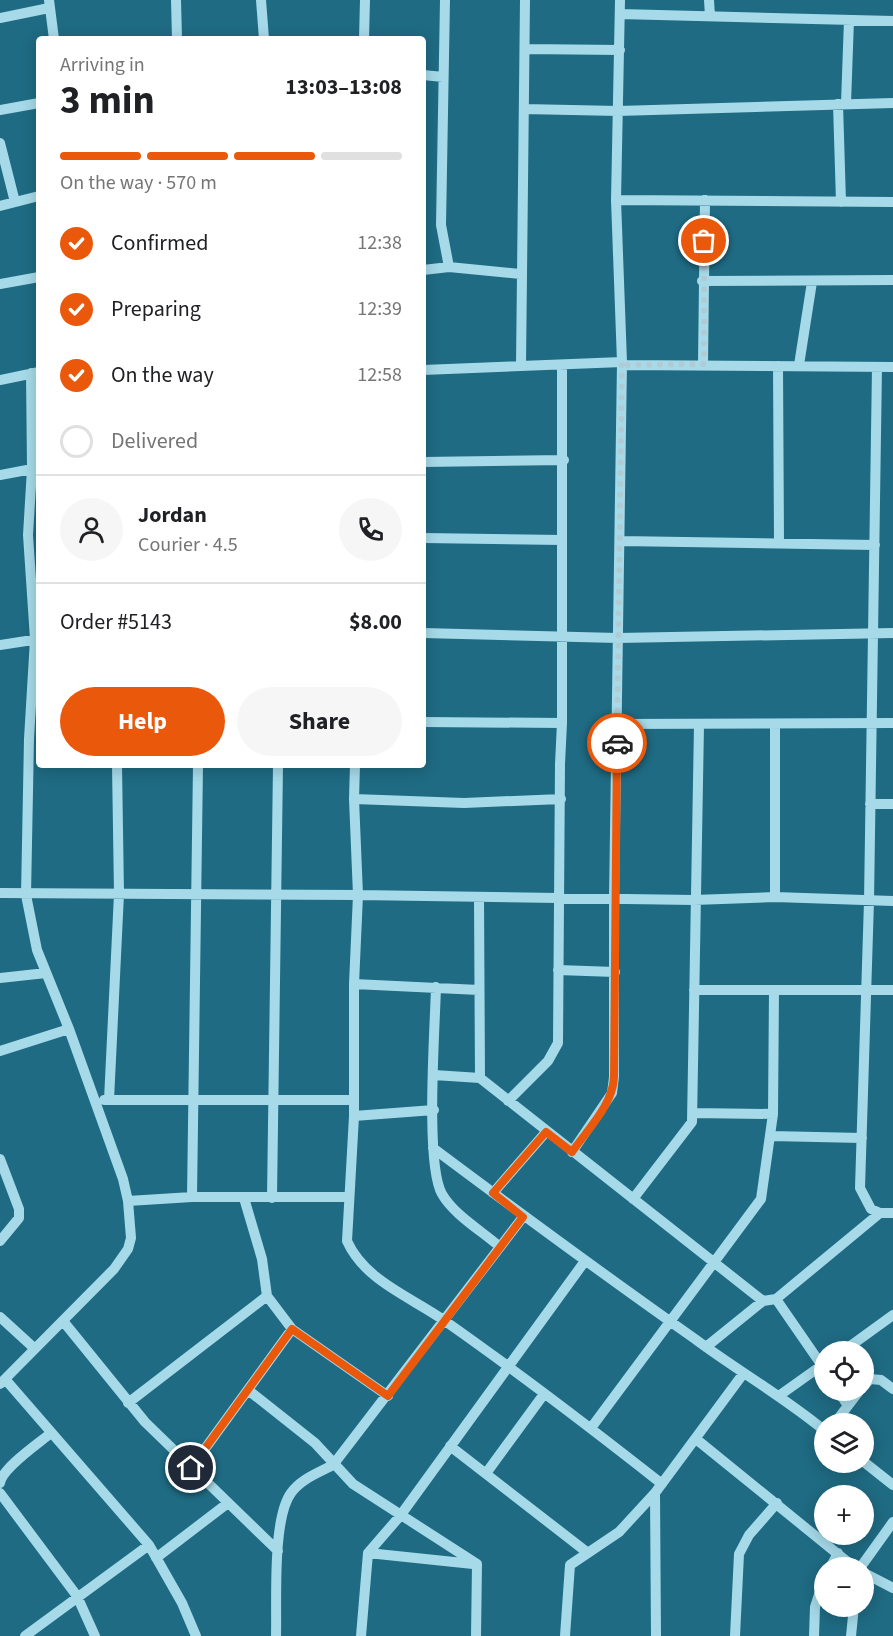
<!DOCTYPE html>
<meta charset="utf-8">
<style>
:root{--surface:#fff;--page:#f6f6f6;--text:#202124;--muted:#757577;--line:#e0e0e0;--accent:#ea580c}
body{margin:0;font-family:"Source Sans 3",sans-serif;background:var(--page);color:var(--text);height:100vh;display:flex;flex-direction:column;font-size:22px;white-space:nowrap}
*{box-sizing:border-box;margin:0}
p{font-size:20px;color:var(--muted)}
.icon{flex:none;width:33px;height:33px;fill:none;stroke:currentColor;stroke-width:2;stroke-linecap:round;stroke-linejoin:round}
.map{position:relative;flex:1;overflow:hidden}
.details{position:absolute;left:36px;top:36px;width:390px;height:732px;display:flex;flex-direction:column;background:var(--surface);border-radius:6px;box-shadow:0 3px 15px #0003}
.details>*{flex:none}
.controls{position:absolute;left:814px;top:1341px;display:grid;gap:12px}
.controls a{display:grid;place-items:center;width:60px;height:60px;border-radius:50%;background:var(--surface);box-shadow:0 3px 15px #0003;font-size:30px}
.pin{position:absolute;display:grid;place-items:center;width:51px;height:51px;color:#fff;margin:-26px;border:3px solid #fff;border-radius:50%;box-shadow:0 2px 6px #0007}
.courier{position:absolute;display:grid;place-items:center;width:60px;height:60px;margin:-30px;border:4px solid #ea580c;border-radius:50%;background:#fff;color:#222;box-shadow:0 2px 8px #0007}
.headline em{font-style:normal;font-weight:700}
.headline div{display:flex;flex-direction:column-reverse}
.headline{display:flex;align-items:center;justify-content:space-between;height:102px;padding:0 24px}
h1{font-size:39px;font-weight:700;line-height:45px}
.bar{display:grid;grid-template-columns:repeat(4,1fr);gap:9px 6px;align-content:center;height:72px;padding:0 24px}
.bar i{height:8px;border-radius:4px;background:var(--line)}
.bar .selected{background:var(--accent)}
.bar p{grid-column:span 4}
.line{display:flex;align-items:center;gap:15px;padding:0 24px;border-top:2px solid var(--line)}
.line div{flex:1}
.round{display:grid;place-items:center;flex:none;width:63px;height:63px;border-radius:32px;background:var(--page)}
ol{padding:0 24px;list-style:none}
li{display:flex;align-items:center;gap:18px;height:66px}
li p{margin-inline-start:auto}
li .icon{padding:6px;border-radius:50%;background:var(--accent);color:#fff;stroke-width:4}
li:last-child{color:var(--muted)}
li i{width:33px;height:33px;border:3px solid var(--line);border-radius:50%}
.cta{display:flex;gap:12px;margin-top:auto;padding:12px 24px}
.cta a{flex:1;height:69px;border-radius:36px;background:var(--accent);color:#fff;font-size:24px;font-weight:700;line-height:69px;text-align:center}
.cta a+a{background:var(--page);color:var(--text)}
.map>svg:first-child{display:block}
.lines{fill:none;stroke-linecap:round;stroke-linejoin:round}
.minor{stroke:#a6dae9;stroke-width:10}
.done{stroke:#b1cbd4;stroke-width:6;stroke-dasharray:0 10.8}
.route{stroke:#ea580c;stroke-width:8}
</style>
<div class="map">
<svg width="893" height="1636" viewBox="0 0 893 1636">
<rect width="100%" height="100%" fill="#1f6b83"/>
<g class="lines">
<path class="minor" d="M 49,0 L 54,39
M 176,0 L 177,39
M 261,0 L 264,39
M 445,0 L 441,225 L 449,267
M 709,0 L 710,16
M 620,14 L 893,21
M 0,18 L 49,8
M 364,39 L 365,0
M 525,49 L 620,50
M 423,75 L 443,77
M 846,103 L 849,20
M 838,104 L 841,202
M 524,109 L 618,111 L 893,103
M 0,110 L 39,103
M 0,143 L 15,202
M 616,200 L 893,202
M 0,206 L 39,196
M 423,270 L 449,267 L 520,274
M 702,281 L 893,280
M 0,284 L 39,277
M 703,364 L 705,200
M 799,365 L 812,282
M 521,366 L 525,0
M 778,366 L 779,543
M 877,367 L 869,901 L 860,1188 L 871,1209 L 880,1213 L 893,1213
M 423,370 L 622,362 L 623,365 L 893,367
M 0,380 L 39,372
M 423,462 L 564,460
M 0,475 L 32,469
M 423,538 L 562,540
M 620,541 L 875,545
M 423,633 L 618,638 L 893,633
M 0,645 L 39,639
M 423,722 L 562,723
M 618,724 L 893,723
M 355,765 L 354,799 L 358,895 L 354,984 L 354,1116 L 347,1241 C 365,1281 411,1297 445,1321 C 519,1373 591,1428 662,1484
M 354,799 L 464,803 L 561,799
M 870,804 L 893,804
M 0,893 L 358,895 L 694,900 L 775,897 L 893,901
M 479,897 L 480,1078
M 775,897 L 775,725
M 558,970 L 615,972
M 0,978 L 46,973
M 354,984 L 479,990
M 436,987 C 435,1027 425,1165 442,1194 C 454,1215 482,1231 500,1247
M 694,990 L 893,990
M 0,1051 L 69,1029
M 434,1075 L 480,1078 L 763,1301
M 104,1100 L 353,1100
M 109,1100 L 119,894 L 117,765
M 508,1101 L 548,1061 L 558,1043 L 560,764 L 562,723 L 562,365
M 693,1113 L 773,1114
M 354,1116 L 434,1110
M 771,1136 L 862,1138
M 433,1148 C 520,1213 607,1277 695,1339 C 738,1371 784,1397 825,1431
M 572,1152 L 612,1093 L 614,1077 L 614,898 L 622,362 L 616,200 L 620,0
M 0,1159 L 19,1209 L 19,1218 L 0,1241
M 493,1193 L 546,1132
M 192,1197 L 198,765
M 244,1198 L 262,1259 L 267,1296 L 292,1329 L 388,1396
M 272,1198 L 278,765
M 633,1199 L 692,1122 L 699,725
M 128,1201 L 192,1197 L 349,1197
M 776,1299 L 825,1370
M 0,1317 L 34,1348
M 63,1321 L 145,1422 L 278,1551
M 706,1347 L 763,1301 L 776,1299 L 880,1213
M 842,1352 L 893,1315
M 5,1379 L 149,1545 L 182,1603 L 196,1636
M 0,1384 L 114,1269 L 128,1249 L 131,1238 L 128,1201 L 123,1179 L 69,1029 L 37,950 L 26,895 L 29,739 L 35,639 L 28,535 L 32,469 L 31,373
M 864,1386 L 870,1379 L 881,1380 L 893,1389
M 248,1390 L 315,1443 L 353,1484 L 477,1564
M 838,1390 L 848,1406
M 780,1395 L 825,1363
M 128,1403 L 267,1296
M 834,1424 L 860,1390
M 591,1428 L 761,1199 L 773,1114 L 774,990
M 696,1439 L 855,1568
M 450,1446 L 588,1553
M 864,1462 L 893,1485
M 191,1468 L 292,1329
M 487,1472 L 544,1394
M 0,1483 C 2,1468 39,1443 51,1433
M 0,1493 L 77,1596 L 95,1636
M 655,1493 L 656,1636
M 368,1553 L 473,1564
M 156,1558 L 228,1503
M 830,1568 L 838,1553
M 860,1568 L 893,1522
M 864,1573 L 893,1588
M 25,1636 L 149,1545
M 276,1636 C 277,1603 272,1519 291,1493 C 301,1479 318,1473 333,1465 L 523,1217
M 361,1636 L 368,1553 L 400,1516 L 585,1261
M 476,1636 L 477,1564
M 565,1636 L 570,1565 L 619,1532 L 655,1493 L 743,1374
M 735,1636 L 739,1554 L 749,1535 L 777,1503
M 814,1636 L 815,1607 L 825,1576
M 851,1636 L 854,1606"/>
</g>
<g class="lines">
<path class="done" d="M 617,743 L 622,362 L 623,365 L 704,364 L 704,241"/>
<path class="route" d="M 191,1468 L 292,1329 L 388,1396 L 523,1217 L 493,1193 L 546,1132 L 572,1152 C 587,1130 613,1105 614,1077 L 617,743"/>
</g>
</svg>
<div class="controls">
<a><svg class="icon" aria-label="locate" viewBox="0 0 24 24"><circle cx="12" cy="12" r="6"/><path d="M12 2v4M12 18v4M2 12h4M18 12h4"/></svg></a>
<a><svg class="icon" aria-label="layers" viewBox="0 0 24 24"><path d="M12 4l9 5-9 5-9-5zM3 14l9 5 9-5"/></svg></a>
<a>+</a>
<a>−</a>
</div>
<div class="pin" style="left:704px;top:241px;background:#ea580c"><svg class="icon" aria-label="bag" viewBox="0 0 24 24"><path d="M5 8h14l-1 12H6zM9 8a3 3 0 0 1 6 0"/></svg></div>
<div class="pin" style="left:191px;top:1468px;background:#1f2937"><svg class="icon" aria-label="home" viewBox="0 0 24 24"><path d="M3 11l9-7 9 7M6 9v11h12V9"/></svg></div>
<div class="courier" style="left:617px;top:743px"><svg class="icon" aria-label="car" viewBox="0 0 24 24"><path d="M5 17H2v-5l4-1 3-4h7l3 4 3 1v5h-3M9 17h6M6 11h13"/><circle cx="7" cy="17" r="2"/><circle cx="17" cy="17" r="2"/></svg></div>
<section class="details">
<div class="headline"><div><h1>3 min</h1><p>Arriving in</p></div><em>13:03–13:08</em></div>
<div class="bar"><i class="selected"></i><i class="selected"></i><i class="selected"></i><i></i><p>On the way · 570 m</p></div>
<ol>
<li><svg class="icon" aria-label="check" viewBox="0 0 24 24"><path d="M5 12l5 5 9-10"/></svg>Confirmed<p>12:38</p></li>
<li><svg class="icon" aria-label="check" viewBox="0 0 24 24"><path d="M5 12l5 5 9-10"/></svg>Preparing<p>12:39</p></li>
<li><svg class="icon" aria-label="check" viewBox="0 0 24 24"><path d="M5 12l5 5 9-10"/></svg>On the way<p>12:58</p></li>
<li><i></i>Delivered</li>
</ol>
<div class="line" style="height:108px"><a class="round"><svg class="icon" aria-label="person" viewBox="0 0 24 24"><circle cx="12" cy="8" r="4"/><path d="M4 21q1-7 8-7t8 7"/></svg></a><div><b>Jordan</b><p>Courier · 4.5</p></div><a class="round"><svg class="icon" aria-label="phone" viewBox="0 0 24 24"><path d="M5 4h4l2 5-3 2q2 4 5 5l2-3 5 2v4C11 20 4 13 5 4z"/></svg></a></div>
<div class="line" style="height:78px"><div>Order #5143</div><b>$8.00</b></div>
<div class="cta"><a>Help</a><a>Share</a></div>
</section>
</div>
